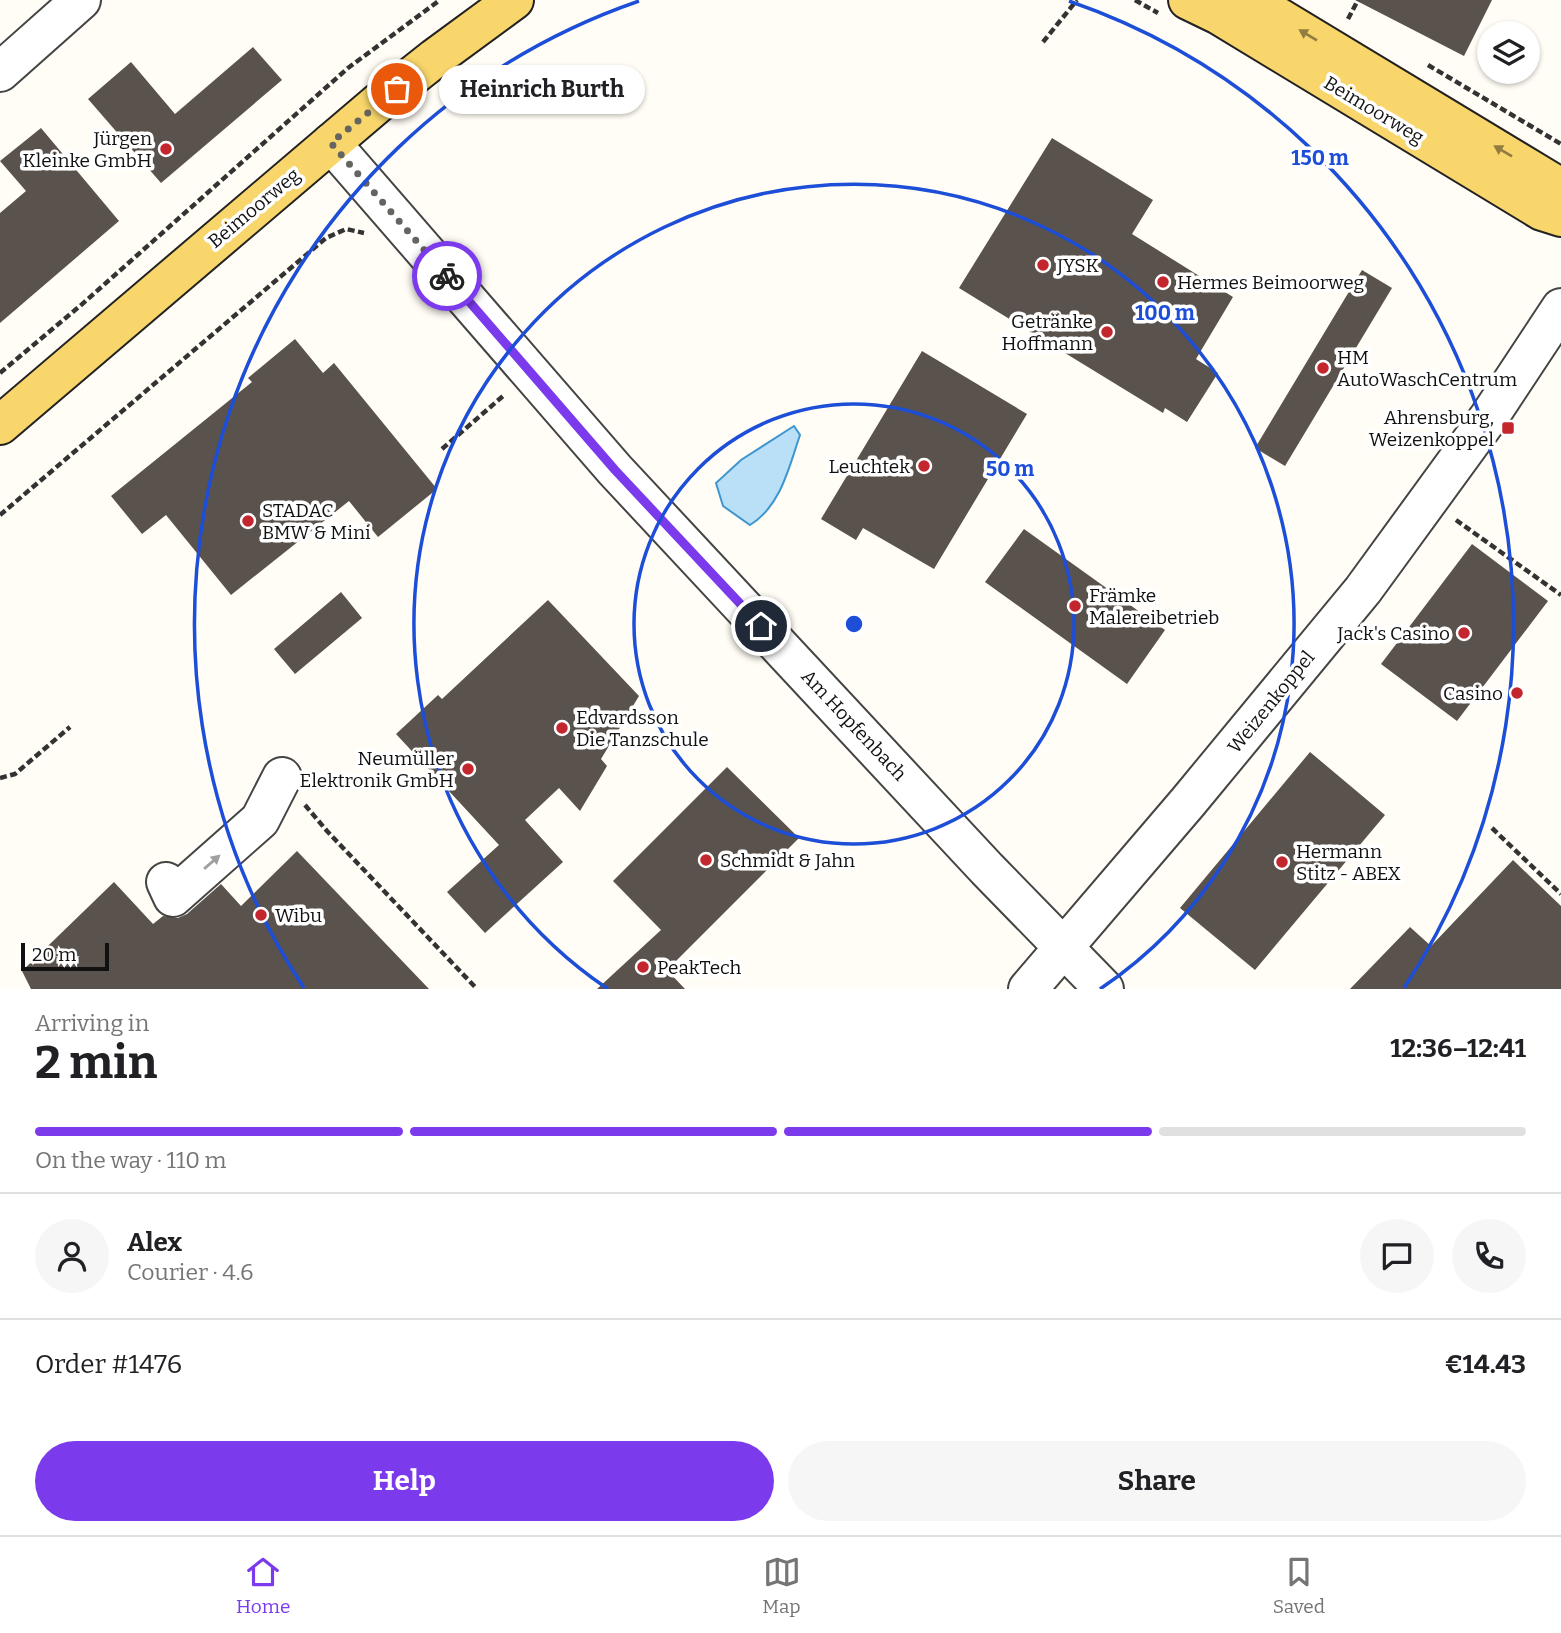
<!DOCTYPE html>
<meta charset="utf-8">
<style>
:root{--surface:#fff;--page:#f6f6f6;--text:#202124;--muted:#757577;--line:#e0e0e0;--accent:#7c3aed}
body{margin:0;font-family:Bitter,serif;background:var(--page);color:var(--text);height:100vh;display:flex;flex-direction:column;font-size:26px;white-space:nowrap}
*{box-sizing:border-box;margin:0}
p{font-size:23px;color:var(--muted)}
.icon{flex:none;width:38px;height:38px;fill:none;stroke:currentColor;stroke-width:2;stroke-linecap:round;stroke-linejoin:round}
.map{position:relative;height:989px;overflow:hidden}
.drawer{display:flex;flex-direction:column;background:var(--surface);flex:1}
.drawer>*{flex:none}
.buttons{position:absolute;left:1477px;top:21px;display:grid;gap:14px}
.buttons a{display:grid;place-items:center;width:63px;height:63px;border-radius:50%;background:var(--surface);box-shadow:0 2px 5px #0004;font-size:35px}
.scale{position:absolute;left:21px;bottom:18px;width:88px;box-sizing:border-box;padding-left:7px;border:4px solid #111;border-top:0;font-size:19px;line-height:24px;white-space:nowrap;color:#111;-webkit-text-stroke:5px #fff;paint-order:stroke}
.pin{position:absolute;display:grid;place-items:center;width:60px;height:60px;color:#fff;margin:-30px;border:4px solid #fff;border-radius:50%;box-shadow:0 2px 7px #0007}
.courier{position:absolute;display:grid;place-items:center;width:70px;height:70px;margin:-35px;border:5px solid #7c3aed;border-radius:50%;background:#fff;color:#222;box-shadow:0 2px 9px #0007}
.bubble{position:absolute;height:49px;border-radius:24px;background:var(--surface);box-shadow:0 2px 5px #0004;font-size:23px;font-weight:700;line-height:49px;text-align:center}
.summary em{font-style:normal;font-weight:700}
.summary div{display:flex;flex-direction:column-reverse}
.summary{display:flex;align-items:center;justify-content:space-between;height:119px;padding:0 35px}
h1{font-size:46px;font-weight:700;line-height:52px}
.bar{display:grid;grid-template-columns:repeat(4,1fr);gap:10px 7px;align-content:center;height:84px;padding:0 35px}
.bar i{height:9px;border-radius:5px;background:var(--line)}
.bar .current{background:var(--accent)}
.bar p{grid-column:span 4}
.line{display:flex;align-items:center;gap:18px;padding:0 35px;border-top:2px solid var(--line)}
.line div{flex:1}
.round{display:grid;place-items:center;flex:none;width:74px;height:74px;border-radius:37px;background:var(--page)}
.button{display:flex;gap:14px;margin-top:auto;padding:14px 35px}
.button a{flex:1;height:80px;border-radius:42px;background:var(--accent);color:#fff;font-size:28px;font-weight:700;line-height:80px;text-align:center}
.button a+a{background:var(--page);color:var(--text)}
.dock{display:flex;justify-content:space-around;align-items:center;height:98px;border-top:2px solid var(--line);background:var(--surface);font-size:19px;color:var(--muted)}
.dock a{display:grid;justify-items:center;gap:4px}
.dock .current{color:var(--accent)}
.map>svg:first-child{display:block}
.water{fill:#b9e0f7;stroke:#3f96cf;stroke-width:2}
.building{fill:#5a524d}
.lines{fill:none;stroke-linecap:round;stroke-linejoin:round}
.minor-casing{stroke:#444;stroke-width:42}
.major-casing{stroke:#222;stroke-width:42}
.path{stroke:#333;stroke-width:4.5;stroke-dasharray:7 3.5;stroke-linecap:butt}
.minor{stroke:#fff;stroke-width:38}
.major{stroke:#f9d66b;stroke-width:38}
.oneway{fill:#917d42}
.oneway2{fill:#a0a0a0}
.done{stroke:#646461;stroke-width:7;stroke-dasharray:0 12.6}
.route{stroke:#7c3aed;stroke-width:9}
.ring{fill:none;stroke:#1d4ed8;stroke-width:3.5}
.poi-dot{fill:#c4262e;stroke:#fff;stroke-width:2.5}
.labels{text-anchor:middle;dominant-baseline:central;stroke-width:7;stroke-linejoin:round;paint-order:stroke}
.street-label{font-size:19px;fill:#111;stroke:#fff}
.poi-label{font-size:19px;fill:#111;stroke:#fff;text-anchor:start}
.centre{fill:#1d4ed8;stroke:#fff;stroke-width:3.5}
.ring-label{font-size:21px;text-anchor:middle;font-weight:bold;fill:#1d4ed8;stroke:#fff;stroke-width:7;stroke-linejoin:round;paint-order:stroke}
</style>
<div class="map">
<svg width="1561" height="989" viewBox="0 0 1561 989">
<rect width="100%" height="100%" fill="#fffdf5"/>
<path class="water" d="M 794,426 L 800,435 C 789,467 781,506 750,525 L 723,506 L 716,483 L 741,460 Z"/>
<path class="building" d="M 1355,0 L 1492,0 L 1464,56 Z
M 253,47 L 282,80 L 161,183 L 88,99 L 131,62 L 175,114 Z
M 41,128 L 119,221 L 0,323 L 0,213 L 26,191 L 0,161 Z
M 1052,138 L 1153,200 L 1132,234 L 1233,297 L 1196,359 L 1218,373 L 1187,422 L 1165,408 L 1163,413 L 959,288 Z
M 1362,270 L 1392,288 L 1285,466 L 1255,448 Z
M 295,339 L 323,373 L 334,363 L 437,489 L 378,537 L 349,501 L 231,595 L 166,515 L 142,534 L 111,496 L 252,382 L 248,378 Z
M 922,351 L 1027,414 L 934,569 L 863,528 L 856,540 L 821,519 Z
M 1024,529 L 1165,630 L 1127,684 L 985,582 Z
M 1472,544 L 1548,601 L 1457,721 L 1381,664 Z
M 341,592 L 362,618 L 295,674 L 274,649 Z
M 548,600 L 639,696 L 601,759 L 607,766 L 580,811 L 559,788 L 525,820 L 563,862 L 485,933 L 447,892 L 499,845 L 396,734 L 438,695 L 442,699 Z
M 1310,752 L 1385,815 L 1255,970 L 1180,908 Z
M 727,767 L 799,838 L 667,970 L 685,989 L 597,989 L 661,930 L 613,881 Z
M 297,851 L 429,989 L 31,989 L 22,971 L 114,882 L 153,924 L 163,916 L 178,918 L 187,914 L 221,884 L 241,906 Z
M 1513,860 L 1561,906 L 1561,989 L 1350,989 L 1410,927 L 1431,946 Z"/>
<g class="lines">
<g class="minor-casing">
<path id="minor" d="M 0,72 L 81,0
M 331,143 L 615,470 L 987,869 L 1104,989
M 166,882 L 173,897 L 260,820 L 282,777
M 1028,989 L 1188,802 L 1363,590 L 1489,417 L 1561,308"/>
</g>
<g class="major-casing">
<path id="major" d="M 1188,0 L 1219,15 L 1542,211 L 1561,217
M 1250,0 L 1561,188
M 0,425 L 377,104 L 435,58 L 514,0"/>
</g>
<path class="path" d="M 1135,0 L 1158,13
M 1348,19 L 1358,0
M 1043,42 L 1077,0
M 1428,65 L 1561,144
M 0,373 L 80,306 L 348,68 L 440,0
M 442,449 L 503,396 L 502,394
M 0,515 L 326,238 L 346,229 L 364,233
M 1456,520 L 1561,595
M 0,778 L 15,774 L 70,727
M 305,805 L 327,831 L 477,989
M 1492,828 L 1561,894"/>
<use href="#minor" class="minor"/>
<use href="#major" class="major"/>
</g>
<defs><path id="oneway-solid" d="M-6-.8H1V-3.2L6.5 0L1 3.2V.8H-6Z" transform="scale(1.75)"/></defs>
<g class="oneway">
<use href="#oneway-solid" transform="translate(1308 35) rotate(-149)"/>
<use href="#oneway-solid" transform="translate(1503 151) rotate(-149)"/>
</g>
<use class="oneway2" href="#oneway-solid" transform="translate(212 862) rotate(-41)"/>
<g class="lines">
<path class="done" d="M 397,89 L 331,143 L 447,276"/>
<path class="route" d="M 447,276 L 615,470 L 761,626"/>
</g>
<g class="ring">
<circle cx="854" cy="624" r="220"/>
<path d="M608 989A440 440 0 1 1 1100 989"/>
<path d="M304 988A659 659 0 0 1 639 1M1069 1A659 659 0 0 1 1404 988"/>
</g>
<g class="poi-dot">
<circle cx="166" cy="149" r="7"/>
<circle cx="1043" cy="265" r="7"/>
<circle cx="1163" cy="282" r="7"/>
<circle cx="1107" cy="332" r="7"/>
<circle cx="1323" cy="368" r="7"/>
<rect x="1501" y="421" width="14" height="14" rx="3.5"/>
<circle cx="924" cy="466" r="7"/>
<circle cx="248" cy="521" r="7"/>
<circle cx="1075" cy="606" r="7"/>
<circle cx="1464" cy="633" r="7"/>
<circle cx="1517" cy="693" r="7"/>
<circle cx="562" cy="728" r="7"/>
<circle cx="468" cy="769" r="7"/>
<circle cx="706" cy="860" r="7"/>
<circle cx="1282" cy="862" r="7"/>
<circle cx="261" cy="915" r="7"/>
<circle cx="643" cy="967" r="7"/>
</g>
<g class="labels">
<g class="street-label">
<text transform="translate(1374 110) rotate(31)">Beimoorweg</text>
<text transform="translate(254 208) rotate(-40)">Beimoorweg</text>
<text transform="translate(1271 702) rotate(-51)">Weizenkoppel</text>
<text transform="translate(854 725) rotate(47)">Am Hopfenbach</text>
</g>
<g class="poi-label">
<text x="152" y="138" text-anchor="end">Jürgen<tspan x="152" dy="22">Kleinke GmbH</tspan></text>
<text x="1057" y="265">JYSK</text>
<text x="1177" y="282">Hermes Beimoorweg</text>
<text x="1093" y="321" text-anchor="end">Getränke<tspan x="1093" dy="22">Hoffmann</tspan></text>
<text x="1337" y="357">HM<tspan x="1337" dy="22">AutoWaschCentrum</tspan></text>
<text x="1494" y="417" text-anchor="end">Ahrensburg,<tspan x="1494" dy="22">Weizenkoppel</tspan></text>
<text x="910" y="466" text-anchor="end">Leuchtek</text>
<text x="262" y="510">STADAC<tspan x="262" dy="22">BMW &amp; Mini</tspan></text>
<text x="1089" y="595">Främke<tspan x="1089" dy="22">Malereibetrieb</tspan></text>
<text x="1450" y="633" text-anchor="end">Jack's Casino</text>
<text x="1503" y="693" text-anchor="end">Casino</text>
<text x="576" y="717">Edvardsson<tspan x="576" dy="22">Die Tanzschule</tspan></text>
<text x="454" y="758" text-anchor="end">Neumüller<tspan x="454" dy="22">Elektronik GmbH</tspan></text>
<text x="1296" y="851">Hermann<tspan x="1296" dy="22">Stitz - ABEX</tspan></text>
<text x="720" y="860">Schmidt &amp; Jahn</text>
<text x="275" y="915">Wibu</text>
<text x="657" y="967">PeakTech</text>
</g>
</g>
<circle cx="854" cy="624" r="10" class="centre"/>
<g class="ring-label">
<text x="1320" y="165">150 m</text>
<text x="1165" y="320">100 m</text>
<text x="1010" y="476">50 m</text>
</g>
</svg>
<div class="buttons">
<a><svg class="icon" aria-label="layers" viewBox="0 0 24 24"><path d="M12 4l9 5-9 5-9-5zM3 14l9 5 9-5"/></svg></a>
</div>
<div class="scale">20 m</div>
<div class="pin" style="left:397px;top:89px;background:#ea580c"><svg class="icon" aria-label="bag" viewBox="0 0 24 24"><path d="M5 8h14l-1 12H6zM9 8a3 3 0 0 1 6 0"/></svg></div>
<div class="pin" style="left:761px;top:626px;background:#1f2937"><svg class="icon" aria-label="home" viewBox="0 0 24 24"><path d="M3 11l9-7 9 7M6 9v11h12V9"/></svg></div>
<div class="courier" style="left:447px;top:276px"><svg class="icon" aria-label="bike" viewBox="0 0 24 24"><circle cx="6" cy="16" r="4"/><circle cx="18" cy="16" r="4"/><path d="M6 16l4-8h5l3 8M10 8l3 8H6M13 5h3"/></svg></div>
<div class="bubble" style="left:439px;top:65px;width:206px">Heinrich Burth</div>
</div>
<section class="drawer">
<div class="summary"><div><h1>2 min</h1><p>Arriving in</p></div><em>12:36–12:41</em></div>
<div class="bar"><i class="current"></i><i class="current"></i><i class="current"></i><i></i><p>On the way · 110 m</p></div>
<div class="line" style="height:126px"><a class="round"><svg class="icon" aria-label="person" viewBox="0 0 24 24"><circle cx="12" cy="8" r="4"/><path d="M4 21q1-7 8-7t8 7"/></svg></a><div><b>Alex</b><p>Courier · 4.6</p></div><a class="round"><svg class="icon" aria-label="chat" viewBox="0 0 24 24"><path d="M4 5h16v11H9l-5 4z"/></svg></a><a class="round"><svg class="icon" aria-label="phone" viewBox="0 0 24 24"><path d="M5 4h4l2 5-3 2q2 4 5 5l2-3 5 2v4C11 20 4 13 5 4z"/></svg></a></div>
<div class="line" style="height:91px"><div>Order #1476</div><b>€14.43</b></div>
<div class="button"><a>Help</a><a>Share</a></div>
</section>
<nav class="dock">
<a class="current"><svg class="icon" aria-label="home" viewBox="0 0 24 24"><path d="M3 11l9-7 9 7M6 9v11h12V9"/></svg>Home</a>
<a><svg class="icon" aria-label="map" viewBox="0 0 24 24"><path d="M3 6l6-2 6 2 6-2v14l-6 2-6-2-6 2zM9 4v14M15 6v14"/></svg>Map</a>
<a><svg class="icon" aria-label="saved" viewBox="0 0 24 24"><path d="M7 4h10v16l-5-4-5 4z"/></svg>Saved</a>
</nav>
